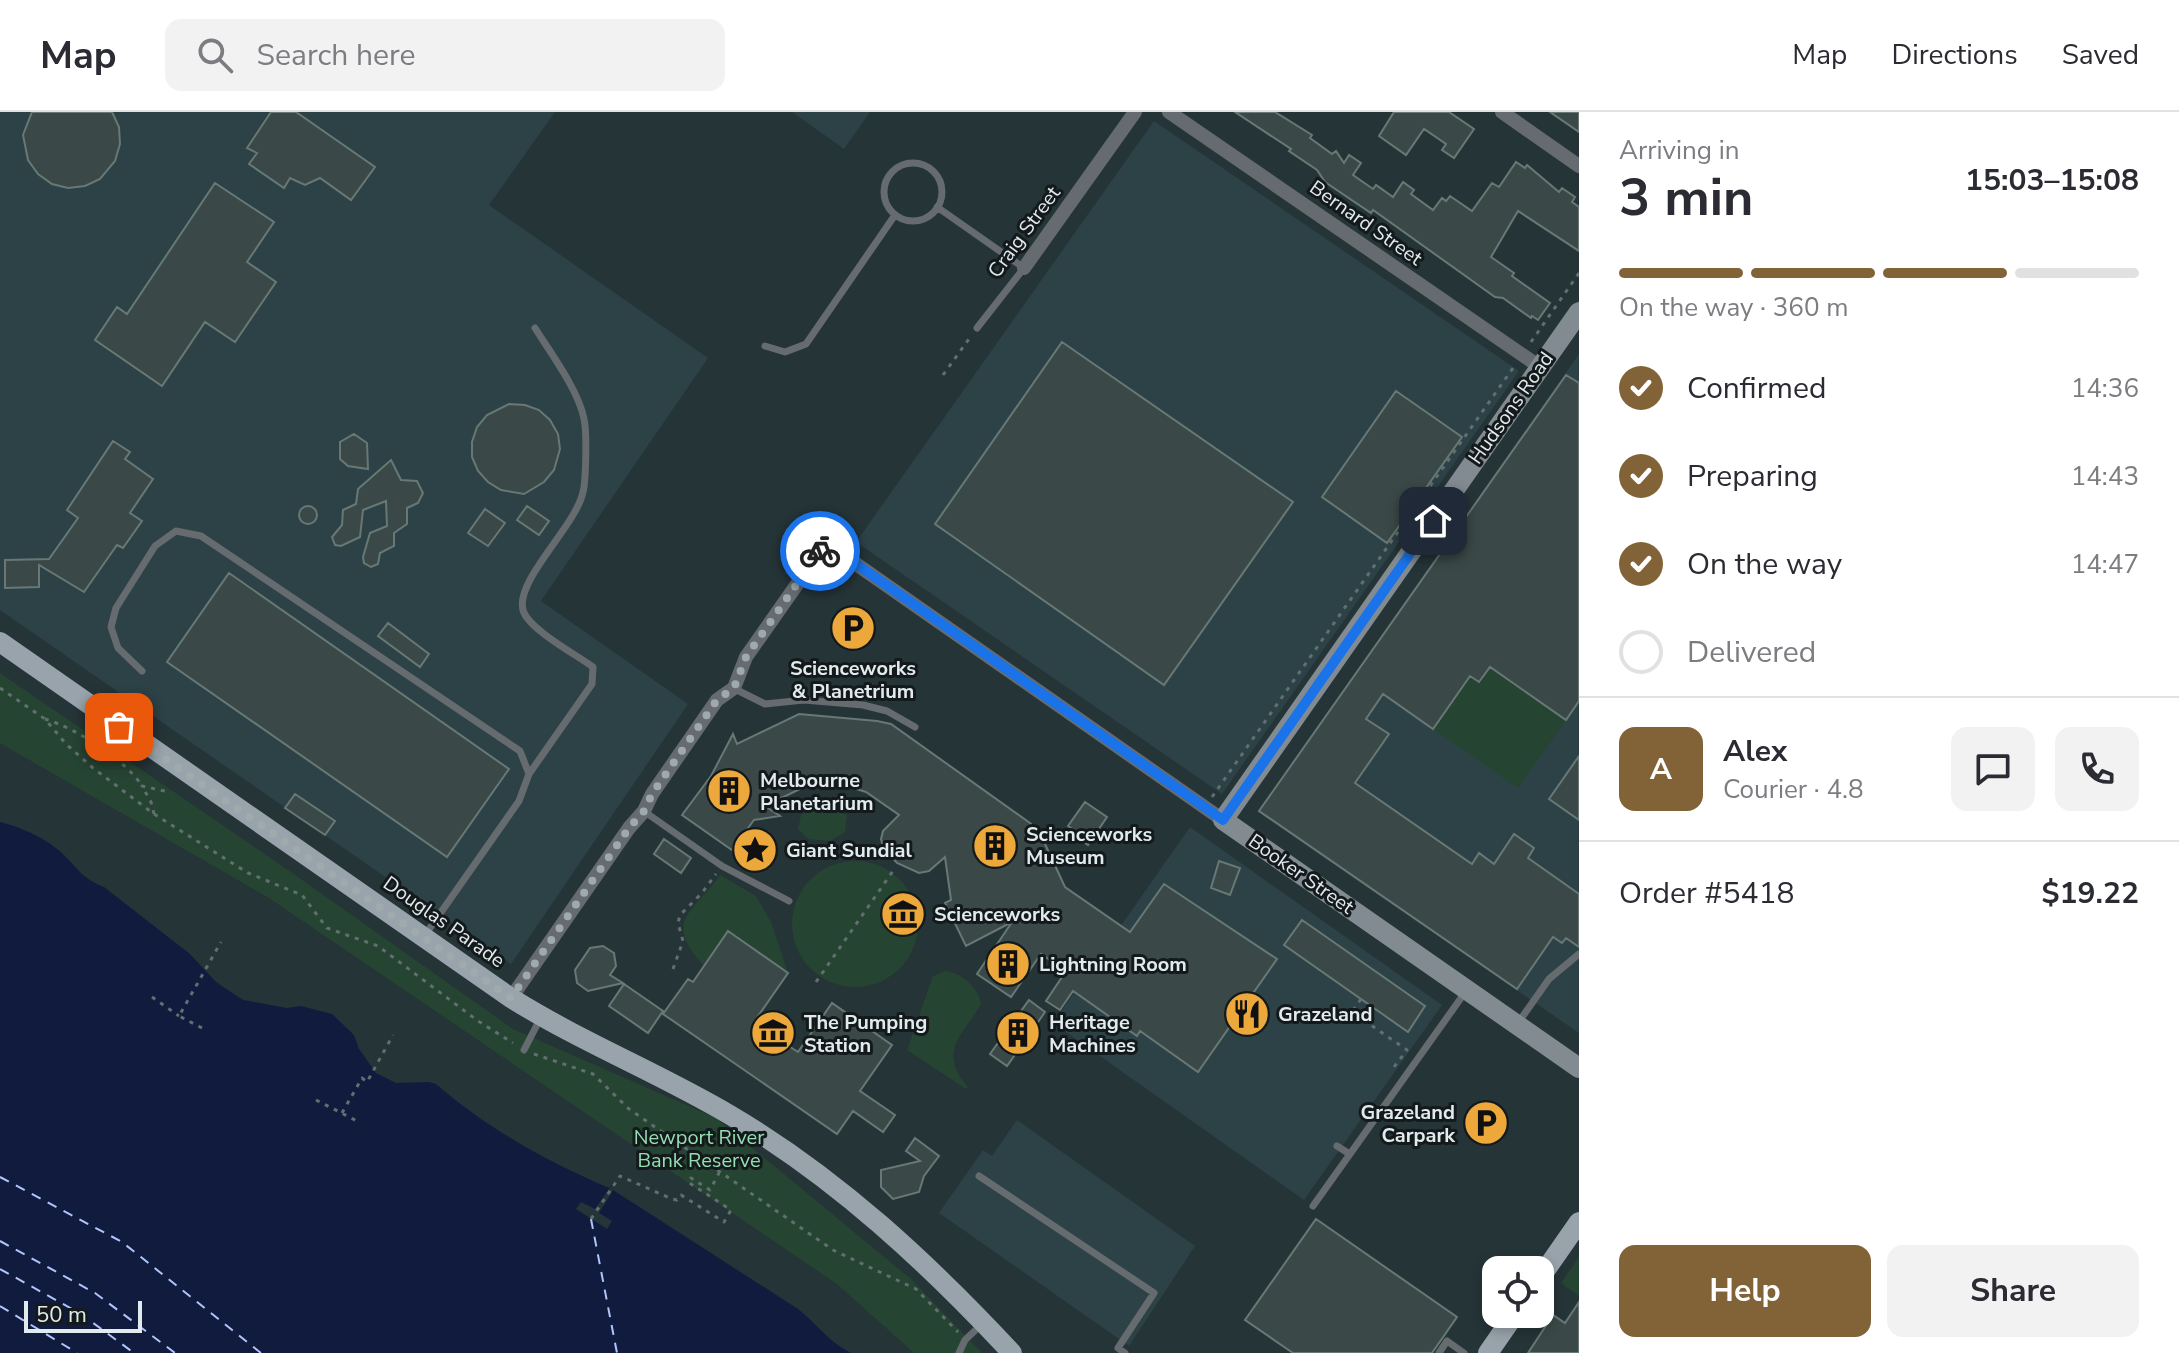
<!DOCTYPE html>
<meta charset="utf-8">
<style>
:root{--surface:#fff;--page:#f2f2f3;--text:#2b2b33;--muted:#7c7c81;--line:#e1e1e2;--accent:#826337}
body{margin:0;font-family:"Nunito Sans",sans-serif;background:var(--page);color:var(--text);height:100vh;display:flex;flex-direction:column;font-size:30px;white-space:nowrap}
*{box-sizing:border-box;margin:0}
p{font-size:26px;color:var(--muted)}
.icon{flex:none;width:44px;height:44px;fill:none;stroke:currentColor;stroke-width:2;stroke-linecap:round;stroke-linejoin:round}
.map{position:relative;flex:1;overflow:hidden}
.sheet{display:flex;flex-direction:column;background:var(--surface);width:600px}
.sheet>*{flex:none}
.buttons{position:absolute;left:1482px;top:1144px;display:grid;gap:16px}
.buttons a{display:grid;place-items:center;width:72px;height:72px;border-radius:16px;background:var(--surface);box-shadow:0 4px 12px #0003;font-size:40px}
.scale{position:absolute;left:24px;bottom:20px;width:118px;box-sizing:border-box;padding-left:8px;border:4px solid #e1eaec;border-top:0;font-size:22px;line-height:28px;white-space:nowrap;color:#e1eaec;-webkit-text-stroke:6px #141a1c;paint-order:stroke}
.pin{position:absolute;display:grid;place-items:center;width:68px;height:68px;color:#fff;margin:-34px;border-radius:16px;box-shadow:0 4px 12px #0006}
.courier{position:absolute;display:grid;place-items:center;width:80px;height:80px;margin:-40px;border:6px solid #1a73e8;border-radius:50%;background:#fff;color:#222;box-shadow:0 2px 10px #0007}
.head em{font-style:normal;font-weight:700}
.head div{display:flex;flex-direction:column-reverse}
.head{display:flex;align-items:center;justify-content:space-between;height:136px;padding:0 40px}
h1{font-size:52px;font-weight:700;line-height:60px}
.bar{display:grid;grid-template-columns:repeat(4,1fr);gap:12px 8px;align-content:center;height:96px;padding:0 40px}
.bar i{height:10px;border-radius:6px;background:var(--line)}
.bar .selected{background:var(--accent)}
.bar p{grid-column:span 4}
.line{display:flex;align-items:center;gap:20px;padding:0 40px;border-top:2px solid var(--line)}
.line div{flex:1}
.round{display:grid;place-items:center;flex:none;width:84px;height:84px;border-radius:16px;background:var(--page)}
ol{padding:0 40px;list-style:none}
li{display:flex;align-items:center;gap:24px;height:88px}
li p{margin-inline-start:auto}
li .icon{padding:8px;border-radius:50%;background:var(--accent);color:#fff;stroke-width:4}
li:last-child{color:var(--muted)}
li i{width:44px;height:44px;border:4px solid var(--line);border-radius:50%}
.button{display:flex;gap:16px;margin-top:auto;padding:16px 40px}
.button a{flex:1;height:92px;border-radius:16px;background:var(--accent);color:#fff;font-size:32px;font-weight:700;line-height:92px;text-align:center}
.button a+a{background:var(--page);color:var(--text)}
header{display:flex;align-items:center;gap:48px;box-sizing:border-box;height:112px;padding:0 40px;background:var(--surface);border-bottom:2px solid var(--line)}
header strong{font-size:38px}
nav{display:flex;gap:44px;margin-inline-start:auto;font-size:28px}
.search{width:560px;height:72px;background:var(--page);display:flex;align-items:center;gap:20px;box-sizing:border-box;padding:0 28px;border-radius:16px;color:var(--muted);font-size:30px}
main{display:flex;flex:1;min-height:0}
.map>svg:first-child{display:block}
.built{fill:#2c4247}
.green{fill:#264432}
.water{fill:#101b3e}
.pier{fill:#253437}
.lines{fill:none;stroke-linecap:round;stroke-linejoin:round}
.ferry{stroke:#b0c6fa;stroke-width:2;stroke-dasharray:10 8;stroke-linecap:butt}
.building{fill:#3a4947;stroke:#677875;stroke-width:2}
.path{stroke:#626f71;stroke-width:3;stroke-dasharray:4 6;stroke-linecap:butt}
.lane{stroke:#656b6f;stroke-width:7}
.street{stroke:#656b6f;stroke-width:14}
.secondary{stroke:#828b91;stroke-width:20}
.primary{stroke:#98a3ab;stroke-width:20}
.done{stroke:#9faaad;stroke-width:8;stroke-dasharray:0 14.4}
.route{stroke:#1a73e8;stroke-width:10}
.labels{text-anchor:middle;dominant-baseline:central;stroke-width:6;stroke-linejoin:round;paint-order:stroke}
.street-label{font-size:20px;fill:#e1eaec;stroke:#141a1c}
.poi-label{font-size:20px;font-weight:bold;fill:#e1eaec;stroke:#141a1c;text-anchor:start}
.park-label{font-size:20px;fill:#94dfb2;stroke:#141a1c}
</style>
<header>
<strong>Map</strong>
<div class="search"><svg class="icon" aria-label="search" viewBox="0 0 24 24"><circle cx="10" cy="10" r="6"/><path d="M15 15l6 6"/></svg>Search here</div>
<nav><a>Map</a><a>Directions</a><a>Saved</a></nav>
</header>
<main>
<div class="map">
<svg width="1579" height="1241" viewBox="0 0 1579 1241">
<rect width="100%" height="100%" fill="#253437"/>
<path class="built" d="M 0,0 L 555,0 L 489,93 L 708,246 L 541,489 L 688,592 L 511,852 L 0,498 Z
M 792,0 L 870,0 L 844,37 Z
M 1154,9 L 1519,259 L 1222,682 L 856,430 Z
M 1579,242 L 1579,921 L 1258,700 Z
M 1190,715 L 1442,893 L 1304,1088 L 1053,911 Z
M 1017,1008 L 1195,1134 L 1129,1234 L 939,1101 L 983,1038 L 992,1044 Z"/>
<path class="green" d="M 1490,555 L 1566,608 L 1518,676 L 1433,617 L 1470,564 L 1479,570 Z
M 0,561 L 288,758 L 513,917 L 716,1006 L 911,1167 L 982,1241 L 914,1241 L 837,1172 L 269,786 L 0,631 Z
M 832,696 L 847,703 L 845,720 L 830,729 L 808,727 L 798,717 L 801,703 L 812,697 Z
M792 812a63 63 0 1 1 126 0a63 63 0 1 1-126 0Z
M 720,763 L 756,784 L 771,810 L 788,861 L 728,819 L 704,854 C 662,808 693,801 720,763 Z
M 946,859 C 963,862 978,875 981,892 C 962,925 937,939 968,975 L 966,977 L 907,938 L 933,864 Z
M 1579,1145 L 1579,1184 L 1561,1171 Z"/>
<path class="water" d="M 0,710 C 21,715 48,727 64,743 C 79,758 83,767 104,775 L 190,842 L 216,870 L 243,888 L 287,896 L 301,894 L 332,902 L 354,923 L 359,937 L 376,961 L 396,971 L 429,970 L 436,972 C 488,1017 546,1049 609,1076 L 614,1070 L 617,1072 L 613,1078 L 798,1197 C 816,1211 830,1231 851,1241 L 0,1241 Z"/>
<path class="pier" d="M 614,1070 L 617,1072 L 599,1101 L 612,1109 L 607,1117 L 576,1097 L 581,1090 L 595,1097 Z"/>
<g class="lines">
<path class="ferry" d="M 0,1065 L 122,1130 L 261,1241
M 591,1107 L 617,1241
M 0,1129 L 95,1181 L 175,1241
M 0,1157 L 81,1202 L 134,1241
M 0,1194 L 77,1241"/>
</g>
<path class="building" d="M 32,0 L 112,0 L 119,15 L 120,32 L 115,49 L 100,67 L 85,74 L 68,76 L 52,72 L 38,62 L 28,48 L 23,23 Z
M 271,0 L 296,0 L 375,55 L 351,88 L 320,66 L 305,73 L 290,66 L 284,76 L 249,52 L 257,41 L 247,36 Z
M 1235,0 L 1275,0 L 1312,23 L 1310,26 L 1332,42 L 1336,39 L 1344,51 L 1349,43 L 1361,51 L 1353,63 L 1373,77 L 1376,73 L 1393,85 L 1403,70 L 1414,78 L 1411,82 L 1433,98 L 1442,86 L 1446,89 L 1450,84 L 1472,99 L 1492,71 L 1499,75 L 1516,50 L 1525,56 L 1527,53 L 1559,80 L 1562,76 L 1575,85 L 1572,90 L 1579,95 L 1579,139 L 1518,99 L 1491,145 L 1514,161 L 1512,164 L 1550,191 L 1538,208 L 1532,204 L 1531,206 L 1503,186 L 1495,185 L 1373,98 L 1371,101 L 1325,70 L 1317,58 L 1289,39 L 1291,37 Z
M 1394,0 L 1449,0 L 1474,17 L 1454,46 L 1442,38 L 1446,32 L 1424,17 L 1406,43 L 1379,24 Z
M 1550,0 L 1579,0 L 1579,20 Z
M 215,71 L 274,110 L 247,150 L 276,170 L 235,230 L 205,210 L 162,274 L 95,228 L 117,195 L 127,202 Z
M 1062,230 L 1293,390 L 1164,573 L 935,412 Z
M 1566,263 L 1579,271 L 1579,589 L 1566,608 L 1490,555 L 1479,570 L 1470,564 L 1433,617 L 1383,582 L 1366,607 L 1389,622 L 1355,671 L 1472,752 L 1479,741 L 1494,752 L 1514,722 L 1534,736 L 1528,746 L 1579,782 L 1579,835 L 1566,826 L 1562,831 L 1553,825 L 1517,877 L 1259,699 Z
M 1396,279 L 1462,325 L 1387,431 L 1322,385 Z
M 509,292 L 525,293 L 539,298 L 550,308 L 558,322 L 560,337 L 554,358 L 544,370 L 524,382 L 501,378 L 488,370 L 478,359 L 472,345 L 472,330 L 477,315 L 487,303 Z
M 354,322 L 367,331 L 368,357 L 348,354 L 340,347 L 340,330 Z
M 113,329 L 130,340 L 125,347 L 153,367 L 130,401 L 142,409 L 123,436 L 117,433 L 84,480 L 39,453 L 39,475 L 5,476 L 5,448 L 49,447 L 78,406 L 67,398 Z
M 391,348 L 401,368 L 417,369 L 423,381 L 418,391 L 407,396 L 407,412 L 394,421 L 394,434 L 380,441 L 378,452 L 371,455 L 364,451 L 363,445 L 370,421 L 387,414 L 386,389 L 363,398 L 360,425 L 341,434 L 335,433 L 332,425 L 342,413 L 343,398 L 356,392 L 358,377 Z
M299 403a9 9 0 1 1 18 0a9 9 0 1 1-18 0Z
M 527,394 L 549,409 L 539,423 L 517,408 Z
M 485,397 L 505,411 L 488,434 L 468,421 Z
M 229,461 L 509,657 L 447,745 L 167,550 Z
M 388,511 L 429,542 L 420,555 L 378,524 Z
M 799,602 L 877,609 L 891,612 L 1030,711 L 1040,721 L 1065,775 L 1130,820 L 1164,772 L 1277,847 L 1198,960 L 1140,919 L 1137,924 L 1073,879 L 1060,898 L 1046,889 L 1066,859 L 1041,842 L 1011,885 L 977,862 L 1012,810 L 966,834 L 945,791 L 951,788 L 945,745 L 929,759 L 919,761 L 897,751 L 883,735 L 881,727 L 883,719 L 899,703 L 866,680 L 853,676 L 818,672 L 804,675 L 765,694 L 780,704 L 754,708 L 732,738 L 682,703 L 711,664 L 733,622 L 737,632 Z
M 1579,644 L 1579,708 L 1549,687 Z
M 295,682 L 335,709 L 325,723 L 285,696 Z
M 1085,690 L 1107,705 L 1088,733 L 1078,726 L 1080,722 L 1068,714 Z
M 664,727 L 691,746 L 681,761 L 654,742 Z
M 1219,749 L 1240,756 L 1230,783 L 1211,776 Z
M 1302,808 L 1425,894 L 1408,920 L 1284,833 Z
M 728,819 L 788,861 L 754,910 L 784,931 L 798,940 L 832,891 L 892,933 L 860,979 L 895,1003 L 883,1020 L 853,999 L 837,1022 L 663,902 L 688,867 L 693,870 Z
M 603,834 L 614,841 L 616,854 L 610,863 L 623,871 L 588,879 L 577,871 L 575,858 L 590,836 Z
M 624,872 L 663,899 L 648,921 L 609,894 Z
M 1029,888 L 1045,900 L 1007,954 L 990,942 Z
M 915,1026 L 939,1044 L 924,1064 L 919,1080 L 893,1087 L 881,1075 L 881,1058 L 920,1049 L 906,1039 Z
M 1316,1107 L 1457,1205 L 1432,1241 L 1293,1241 L 1245,1208 Z
M 1579,1190 L 1579,1241 L 1528,1241 L 1553,1203 L 1565,1211 Z"/>
<g class="lines">
<path class="path" d="M 1531,230 L 1579,161
M 943,263 L 971,224
M 0,576 L 45,607 L 66,632 L 93,656 L 154,702 L 248,761 L 302,783 L 327,816 L 378,834 L 478,909 L 513,931
M 45,607 C 75,616 125,647 142,674
M 1212,685 L 1513,256
M 154,702 L 151,690 L 142,674 L 169,680
M 673,857 L 683,829 L 678,811 L 680,803 L 702,781 L 716,762
M 816,870 L 895,756
M 152,885 L 179,904
M 1361,887 L 1352,900 L 1407,938 L 1394,955 L 1398,958
M 202,916 L 179,904 L 221,830
M 534,942 L 593,962 L 629,997 L 833,1138 L 916,1177 L 958,1220
M 316,988 L 357,1009
M 342,1001 L 362,966 L 367,970 L 393,923
M 591,1107 L 620,1064 L 672,1087 L 677,1088 L 681,1083 L 724,1110 L 731,1098 L 688,1070 L 691,1066 L 710,1078 L 719,1061"/>
<path class="lane" d="M884 80a29 29 0 1 1 58 0a29 29 0 1 1-58 0Z
M 937,95 L 1024,156 L 977,216
M 765,234 L 785,240 L 806,232 L 895,103
M 142,559 L 118,536 L 111,515 L 116,496 L 155,434 L 176,419 L 201,424 L 520,639 L 529,662 L 519,689 L 425,823
M 735,577 L 765,592 L 804,588 L 863,593 L 887,599 L 915,615
M 529,662 L 592,572 L 593,555 C 577,543 528,517 523,498 C 515,468 576,414 583,380 C 586,369 587,319 584,307 C 579,279 550,240 535,216
M 645,700 L 722,754 L 789,789
M 1518,911 L 1549,867 L 1579,842
M 524,938 L 540,907
M 1337,1034 L 1348,1041
M 979,1064 L 1154,1181 L 1118,1236 L 1125,1241
M 1313,1094 L 1466,879
M 959,1241 L 965,1228 L 982,1212
M 1439,1241 L 1447,1229 L 1464,1241"/>
<path class="street" d="M 1169,0 L 1540,255
M 1502,0 L 1579,54
M 1024,156 L 1135,0
M 511,886 L 629,716 L 644,699 L 652,682 L 717,588 L 734,576 L 746,545 L 826,431 L 1223,708"/>
<path class="secondary" d="M 1579,200 L 1223,708 L 1579,956"/>
<path class="primary" d="M 0,530 L 511,886 C 581,930 659,961 730,1003 C 837,1066 928,1151 1012,1241
M 1540,1166 L 1579,1110
M 1488,1241 L 1515,1202"/>
</g>
<g class="lines">
<path class="done" d="M 119,615 L 511,886 L 629,716 L 644,699 L 652,682 L 717,588 L 734,576 L 746,545 L 820,439"/>
<path class="route" d="M 820,439 L 826,431 L 1223,708 L 1433,409"/>
</g>
<defs>
<g id="parking-disc" transform="scale(2.3)"><circle r="9.5" fill="#eda83b" stroke="#141a1c"/><path d="M-3.5-5.5H1a3.5 3.5 0 0 1 0 7H-1V5.5H-3.5ZM-1-3.4V-.6H.8a1.4 1.4 0 0 0 0-2.8Z" fill="#111"/></g>
<g id="building-disc" transform="scale(2.3)"><circle r="9.5" fill="#eda83b" stroke="#141a1c"/><path d="M-4-6H4V6H1V3H-1V6H-4ZM-2.5-4.3h1.7v1.8h-1.7ZM.8-4.3h1.7v1.8H.8ZM-2.5-1h1.7V.8h-1.7ZM.8-1h1.7V.8H.8Z" fill="#111"/></g>
<g id="sight-disc" transform="scale(2.3)"><circle r="9.5" fill="#eda83b" stroke="#141a1c"/><path d="M0-6L1.8-2.2L6-1.7L2.9 1.2L3.7 5.4L0 3.3L-3.7 5.4L-2.9 1.2L-6-1.7L-1.8-2.2Z" fill="#111"/></g>
<g id="museum-disc" transform="scale(2.3)"><circle r="9.5" fill="#eda83b" stroke="#141a1c"/><path d="M0-6L6-3V-2H-6V-3ZM-5-1h2V3h-2ZM-1-1h2V3h-2ZM3-1h2V3H3ZM-6 4H6V6H-6Z" fill="#111"/></g>
<g id="restaurant-disc" transform="scale(2.3)"><circle r="9.5" fill="#eda83b" stroke="#141a1c"/><path d="M-5-6h1v4h1v-4h1v4h1v-4h1v5L-1.5 .5V6h-2V.5L-5-1ZM5-6V6H3V1.5H1.5Q1.5-4 5-6Z" fill="#111"/></g>
</defs>
<g fill-rule="evenodd">
<use href="#parking-disc" x="853" y="516"/>
<use href="#building-disc" x="729" y="679"/>
<use href="#building-disc" x="995" y="734"/>
<use href="#sight-disc" x="755" y="738"/>
<use href="#museum-disc" x="903" y="802"/>
<use href="#building-disc" x="1008" y="852"/>
<use href="#restaurant-disc" x="1247" y="902"/>
<use href="#museum-disc" x="773" y="921"/>
<use href="#building-disc" x="1018" y="921"/>
<use href="#parking-disc" x="1486" y="1011"/>
</g>
<g class="labels">
<g class="street-label">
<text transform="translate(1366 111) rotate(35)">Bernard Street</text>
<text transform="translate(1024 120) rotate(-54)">Craig Street</text>
<text transform="translate(1511 296) rotate(-55)">Hudsons Road</text>
<text transform="translate(1301 762) rotate(35)">Booker Street</text>
<text transform="translate(444 810) rotate(35)">Douglas Parade</text>
</g>
<g class="poi-label">
<text x="853" y="556" text-anchor="middle">Scienceworks<tspan x="853" dy="23">&amp; Planetrium</tspan></text>
<text x="760" y="668">Melbourne<tspan x="760" dy="23">Planetarium</tspan></text>
<text x="1026" y="722">Scienceworks<tspan x="1026" dy="23">Museum</tspan></text>
<text x="786" y="738">Giant Sundial</text>
<text x="934" y="802">Scienceworks</text>
<text x="1039" y="852">Lightning Room</text>
<text x="1278" y="902">Grazeland</text>
<text x="804" y="910">The Pumping<tspan x="804" dy="23">Station</tspan></text>
<text x="1049" y="910">Heritage<tspan x="1049" dy="23">Machines</tspan></text>
<text x="1455" y="1000" text-anchor="end">Grazeland<tspan x="1455" dy="23">Carpark</tspan></text>
</g>
<g class="park-label">
<text x="699" y="1025">Newport River<tspan x="699" dy="23">Bank Reserve</tspan></text>
</g>
</g>
</svg>
<div class="buttons">
<a><svg class="icon" aria-label="locate" viewBox="0 0 24 24"><circle cx="12" cy="12" r="6"/><path d="M12 2v4M12 18v4M2 12h4M18 12h4"/></svg></a>
</div>
<div class="scale">50 m</div>
<div class="pin" style="left:119px;top:615px;background:#ea580c"><svg class="icon" aria-label="bag" viewBox="0 0 24 24"><path d="M5 8h14l-1 12H6zM9 8a3 3 0 0 1 6 0"/></svg></div>
<div class="pin" style="left:1433px;top:409px;background:#1f2937"><svg class="icon" aria-label="home" viewBox="0 0 24 24"><path d="M3 11l9-7 9 7M6 9v11h12V9"/></svg></div>
<div class="courier" style="left:820px;top:439px"><svg class="icon" aria-label="bike" viewBox="0 0 24 24"><circle cx="6" cy="16" r="4"/><circle cx="18" cy="16" r="4"/><path d="M6 16l4-8h5l3 8M10 8l3 8H6M13 5h3"/></svg></div>
</div>
<section class="sheet">
<div class="head"><div><h1>3 min</h1><p>Arriving in</p></div><em>15:03–15:08</em></div>
<div class="bar"><i class="selected"></i><i class="selected"></i><i class="selected"></i><i></i><p>On the way · 360 m</p></div>
<ol>
<li><svg class="icon" aria-label="check" viewBox="0 0 24 24"><path d="M5 12l5 5 9-10"/></svg>Confirmed<p>14:36</p></li>
<li><svg class="icon" aria-label="check" viewBox="0 0 24 24"><path d="M5 12l5 5 9-10"/></svg>Preparing<p>14:43</p></li>
<li><svg class="icon" aria-label="check" viewBox="0 0 24 24"><path d="M5 12l5 5 9-10"/></svg>On the way<p>14:47</p></li>
<li><i></i>Delivered</li>
</ol>
<div class="line" style="height:144px"><b class="round" style="background:var(--accent);color:#fff">A</b><div><b>Alex</b><p>Courier · 4.8</p></div><a class="round"><svg class="icon" aria-label="chat" viewBox="0 0 24 24"><path d="M4 5h16v11H9l-5 4z"/></svg></a><a class="round"><svg class="icon" aria-label="phone" viewBox="0 0 24 24"><path d="M5 4h4l2 5-3 2q2 4 5 5l2-3 5 2v4C11 20 4 13 5 4z"/></svg></a></div>
<div class="line" style="height:104px"><div>Order #5418</div><b>$19.22</b></div>
<div class="button"><a>Help</a><a>Share</a></div>
</section>
</main>
